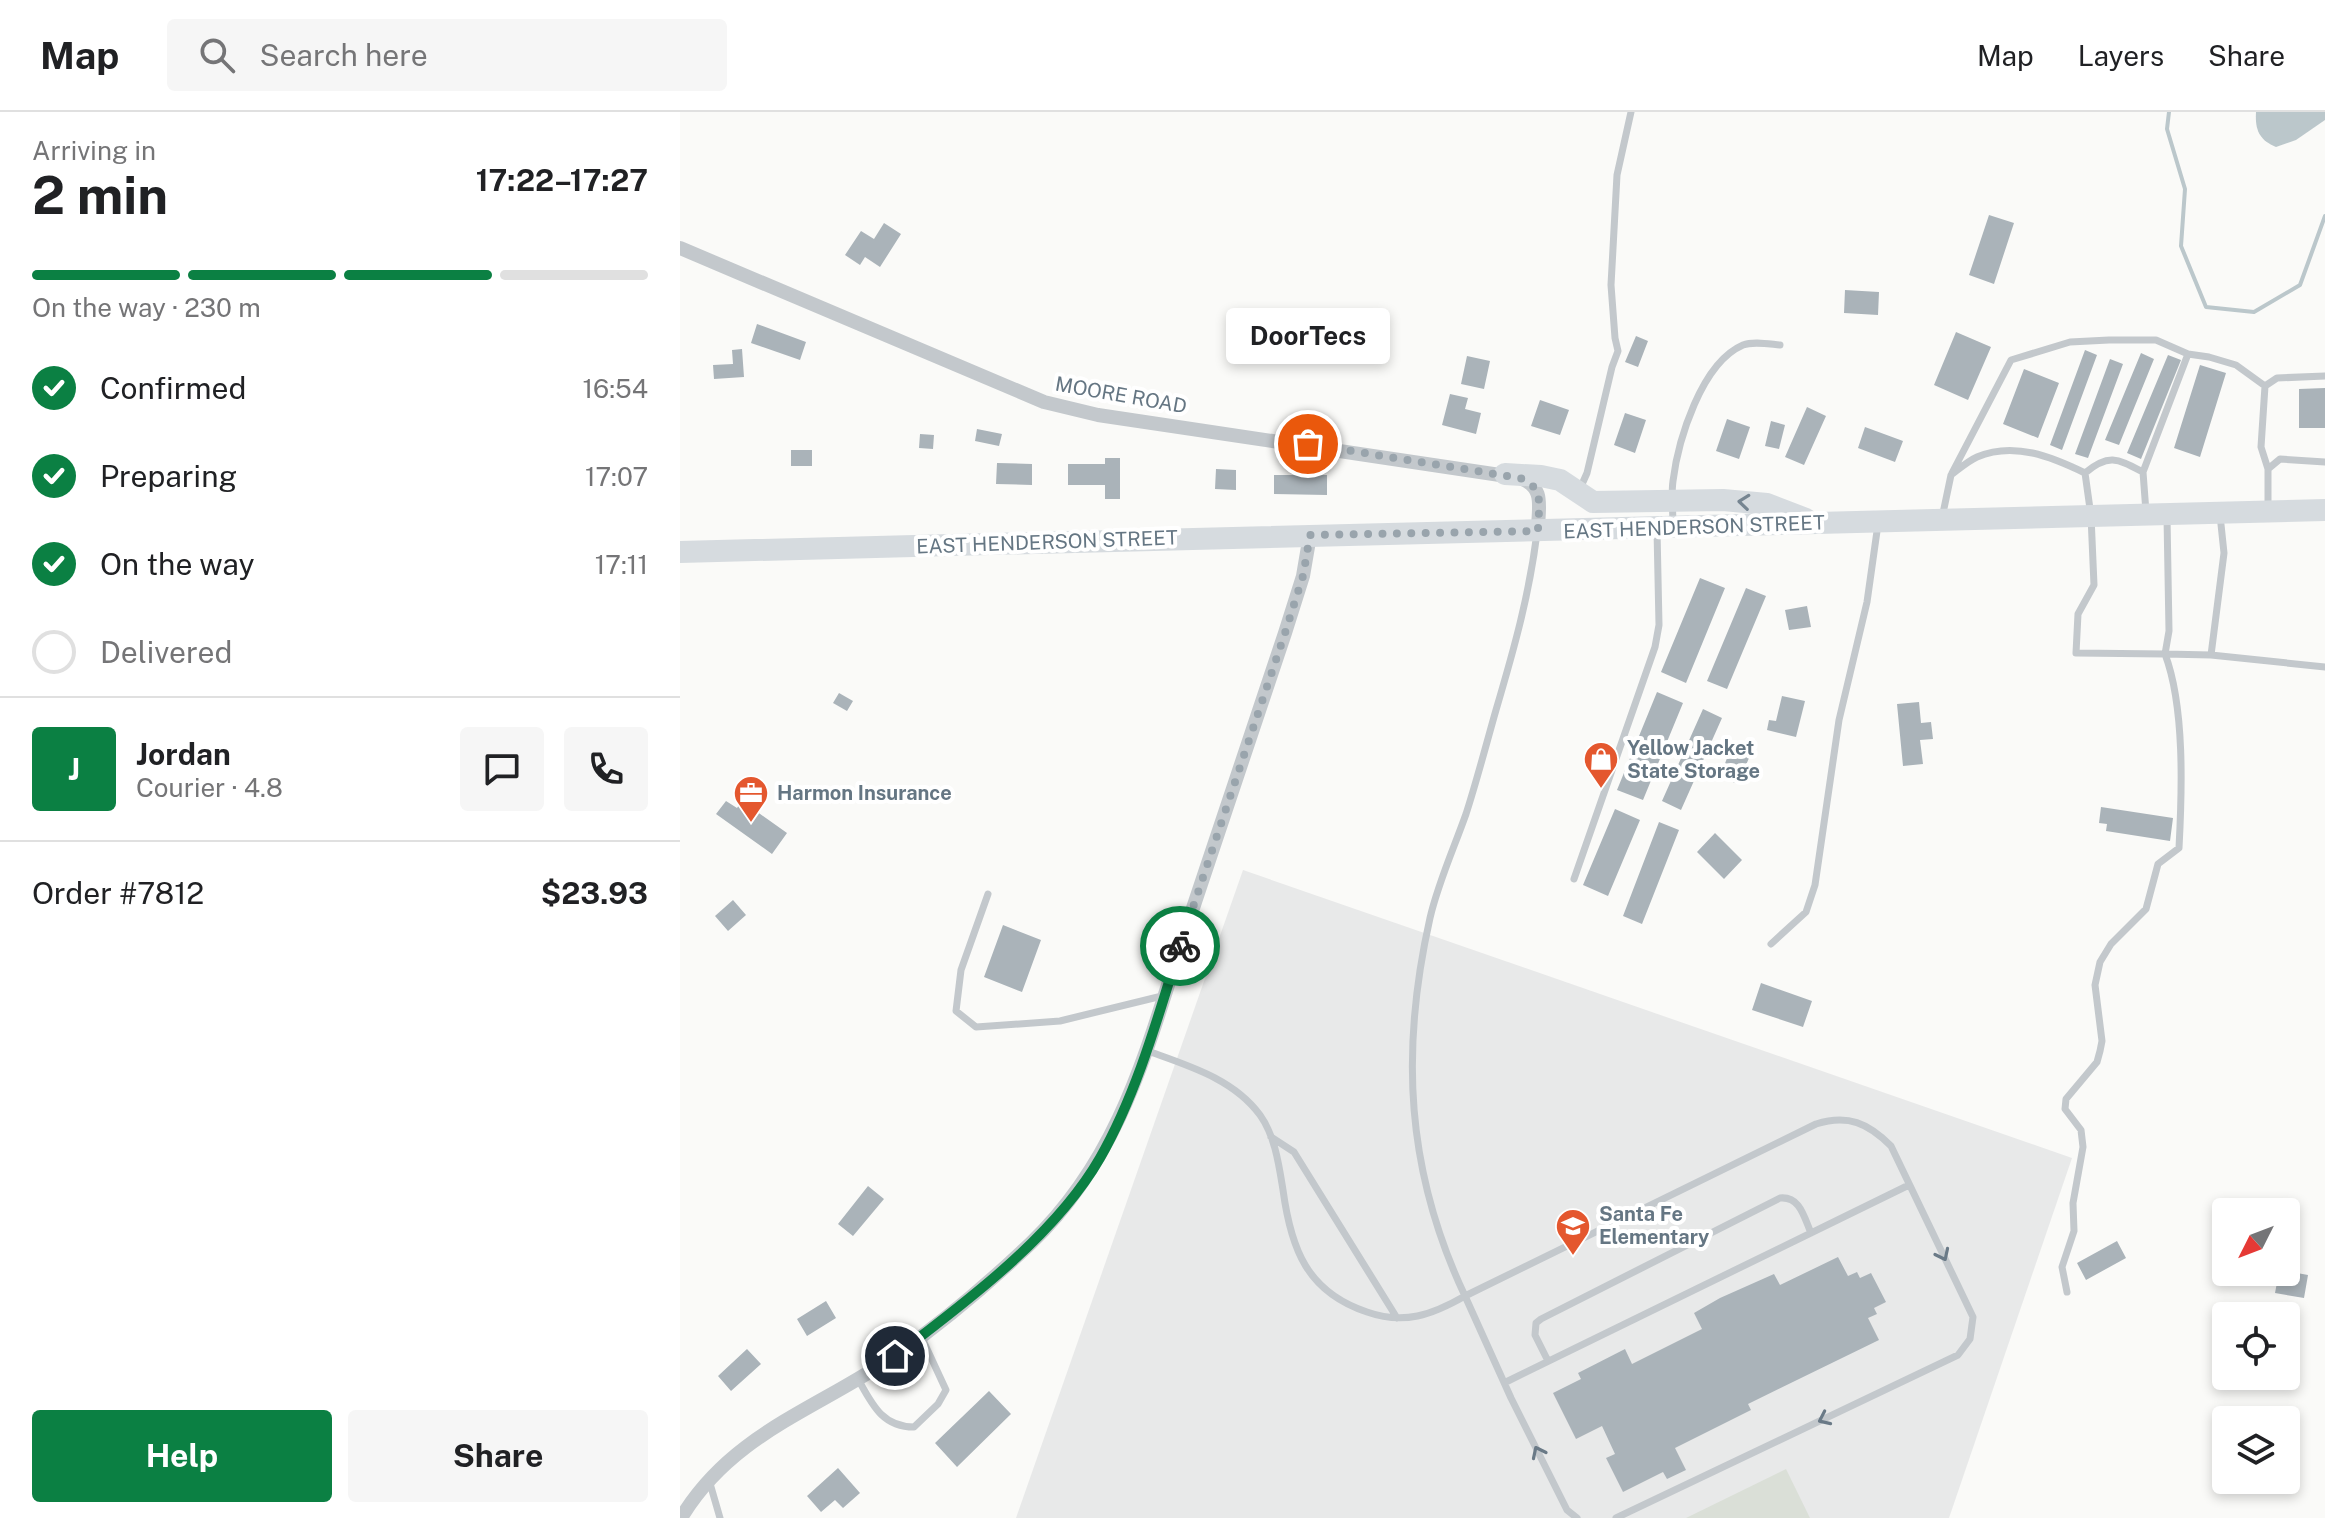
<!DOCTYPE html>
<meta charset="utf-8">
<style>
:root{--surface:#fff;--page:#f6f6f6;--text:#202124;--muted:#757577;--line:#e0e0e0;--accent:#0b8043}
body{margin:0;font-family:"Public Sans",sans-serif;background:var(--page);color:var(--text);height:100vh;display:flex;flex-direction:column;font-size:30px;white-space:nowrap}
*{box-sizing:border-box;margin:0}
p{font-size:26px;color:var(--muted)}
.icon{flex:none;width:44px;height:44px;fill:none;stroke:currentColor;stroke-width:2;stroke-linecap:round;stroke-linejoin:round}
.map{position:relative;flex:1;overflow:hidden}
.drawer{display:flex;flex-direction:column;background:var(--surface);width:680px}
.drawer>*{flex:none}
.needle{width:52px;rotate:228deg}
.fabs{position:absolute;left:1532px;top:1086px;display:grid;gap:16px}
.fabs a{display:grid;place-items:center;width:88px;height:88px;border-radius:8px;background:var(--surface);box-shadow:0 4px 12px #0003;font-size:40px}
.pin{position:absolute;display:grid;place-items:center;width:68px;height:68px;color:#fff;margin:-34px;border:4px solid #fff;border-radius:50%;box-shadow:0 2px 8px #0007}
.courier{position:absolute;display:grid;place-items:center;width:80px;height:80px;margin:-40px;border:6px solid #0b8043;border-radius:50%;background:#fff;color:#222;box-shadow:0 2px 10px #0007}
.bubble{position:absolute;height:56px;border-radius:8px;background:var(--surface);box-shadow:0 4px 12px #0003;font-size:26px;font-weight:700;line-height:56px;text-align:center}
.overview em{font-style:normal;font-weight:700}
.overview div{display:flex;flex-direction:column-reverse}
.overview{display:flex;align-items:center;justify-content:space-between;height:136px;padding:0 32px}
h1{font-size:52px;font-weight:700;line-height:60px}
.bar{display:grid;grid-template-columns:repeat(4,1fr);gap:12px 8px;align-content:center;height:96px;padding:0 32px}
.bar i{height:10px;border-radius:6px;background:var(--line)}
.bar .on{background:var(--accent)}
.bar p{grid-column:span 4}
.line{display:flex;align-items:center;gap:20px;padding:0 32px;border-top:2px solid var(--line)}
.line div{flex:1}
.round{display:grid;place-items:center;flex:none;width:84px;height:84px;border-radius:8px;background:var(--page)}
ol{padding:0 32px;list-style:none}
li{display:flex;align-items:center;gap:24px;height:88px}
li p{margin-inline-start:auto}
li .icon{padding:8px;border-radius:50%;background:var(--accent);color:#fff;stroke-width:4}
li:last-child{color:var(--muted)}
li i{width:44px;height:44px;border:4px solid var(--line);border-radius:50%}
.cta{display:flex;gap:16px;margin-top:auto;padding:16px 32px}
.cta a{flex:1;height:92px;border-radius:8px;background:var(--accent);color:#fff;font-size:32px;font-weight:700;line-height:92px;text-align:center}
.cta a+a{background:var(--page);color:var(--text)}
header{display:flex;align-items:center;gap:48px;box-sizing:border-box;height:112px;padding:0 40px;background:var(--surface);border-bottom:2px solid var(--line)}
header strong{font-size:38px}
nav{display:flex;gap:44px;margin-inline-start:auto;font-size:28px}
.search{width:560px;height:72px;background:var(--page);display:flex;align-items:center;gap:20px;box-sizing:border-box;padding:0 28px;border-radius:8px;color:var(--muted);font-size:30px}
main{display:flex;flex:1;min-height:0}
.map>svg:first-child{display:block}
.built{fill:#e8e9e9}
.green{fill:#dadfd7}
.water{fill:#bbc7cb}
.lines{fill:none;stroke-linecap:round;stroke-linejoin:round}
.stream{stroke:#bbc7cb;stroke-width:4}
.building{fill:#aab3b9}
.lane{stroke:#c3c8cc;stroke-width:7}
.street{stroke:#c3c8cc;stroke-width:14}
.primary{stroke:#d6dbdf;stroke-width:22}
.oneway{stroke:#768591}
.oneway2{stroke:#6a7a87}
.done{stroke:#99a4ac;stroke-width:8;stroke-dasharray:0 14.4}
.route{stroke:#0b8043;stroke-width:10}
.labels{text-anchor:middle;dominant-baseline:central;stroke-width:8;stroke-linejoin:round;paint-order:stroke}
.street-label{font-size:20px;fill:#657683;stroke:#fff}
.poi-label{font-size:20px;font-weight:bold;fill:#657683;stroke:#fff;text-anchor:start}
</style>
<header>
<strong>Map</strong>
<div class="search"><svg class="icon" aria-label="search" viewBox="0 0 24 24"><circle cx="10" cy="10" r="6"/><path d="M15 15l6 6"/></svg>Search here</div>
<nav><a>Map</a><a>Layers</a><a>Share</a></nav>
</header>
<main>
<section class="drawer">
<div class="overview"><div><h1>2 min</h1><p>Arriving in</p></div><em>17:22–17:27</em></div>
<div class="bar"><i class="on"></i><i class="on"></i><i class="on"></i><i></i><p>On the way · 230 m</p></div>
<ol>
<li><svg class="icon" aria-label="check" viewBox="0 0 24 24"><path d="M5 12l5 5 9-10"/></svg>Confirmed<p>16:54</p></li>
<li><svg class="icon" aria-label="check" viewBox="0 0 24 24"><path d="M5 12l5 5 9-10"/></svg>Preparing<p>17:07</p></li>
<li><svg class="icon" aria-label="check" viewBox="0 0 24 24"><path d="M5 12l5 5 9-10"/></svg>On the way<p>17:11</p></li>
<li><i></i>Delivered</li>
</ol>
<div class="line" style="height:144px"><b class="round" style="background:var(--accent);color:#fff">J</b><div><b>Jordan</b><p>Courier · 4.8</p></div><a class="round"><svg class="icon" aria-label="chat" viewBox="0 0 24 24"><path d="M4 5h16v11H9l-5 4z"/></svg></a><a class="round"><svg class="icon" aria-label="phone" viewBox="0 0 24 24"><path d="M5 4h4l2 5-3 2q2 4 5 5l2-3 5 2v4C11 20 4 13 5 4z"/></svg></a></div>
<div class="line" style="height:104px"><div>Order #7812</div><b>$23.93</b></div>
<div class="cta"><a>Help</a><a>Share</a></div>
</section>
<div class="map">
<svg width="1645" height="1406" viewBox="0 0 1645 1406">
<rect width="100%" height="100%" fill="#fafaf8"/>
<path class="built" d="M 563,758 L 1392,1046 L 1269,1406 L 336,1406 Z"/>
<path class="green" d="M 1106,1357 L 1130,1406 L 1006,1406 Z"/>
<path class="water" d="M 1576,0 L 1645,0 L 1645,8 L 1616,28 L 1596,35 C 1579,28 1575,18 1576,0 Z"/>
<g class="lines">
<path class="stream" d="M 1489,0 L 1487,17 L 1505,77 L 1501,134 L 1526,195 L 1574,200 L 1620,173 L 1645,104"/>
</g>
<path class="building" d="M 1309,103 L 1334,111 L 1314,172 L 1289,163 Z
M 204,111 L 221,122 L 200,155 L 185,145 L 180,153 L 165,143 L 181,119 L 194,127 Z
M 1165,178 L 1199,180 L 1198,203 L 1164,201 Z
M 77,212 L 126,230 L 120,248 L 71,231 Z
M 1276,220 L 1311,235 L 1288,288 L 1254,273 Z
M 956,224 L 968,229 L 958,255 L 945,250 Z
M 62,237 L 64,265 L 34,267 L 33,253 L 53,252 L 52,238 Z
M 1405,238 L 1417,243 L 1382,338 L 1370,333 Z
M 1461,241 L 1474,247 L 1439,333 L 1425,328 Z
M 1488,243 L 1501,248 L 1461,347 L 1447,341 Z
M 787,244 L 810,249 L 804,277 L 781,272 Z
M 1430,247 L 1443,252 L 1408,346 L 1395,342 Z
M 1520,253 L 1546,261 L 1520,345 L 1494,336 Z
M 1344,257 L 1379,271 L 1358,326 L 1323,312 Z
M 1645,276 L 1645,316 L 1619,316 L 1619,277 Z
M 770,282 L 788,286 L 785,297 L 801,301 L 796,322 L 762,313 Z
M 860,288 L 889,298 L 880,323 L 851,314 Z
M 1127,295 L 1146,304 L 1124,353 L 1105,345 Z
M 945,301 L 966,308 L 955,341 L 934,333 Z
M 1047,307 L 1070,315 L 1059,347 L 1036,339 Z
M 1091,309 L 1105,313 L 1099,337 L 1085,334 Z
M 1185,315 L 1223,329 L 1215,350 L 1178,336 Z
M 297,317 L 322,322 L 319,334 L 295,329 Z
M 240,322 L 254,323 L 253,337 L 239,336 Z
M 111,338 L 132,338 L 132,354 L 111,354 Z
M 425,346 L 440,346 L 440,387 L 425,387 L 425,373 L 388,373 L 388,352 L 425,352 Z
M 317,351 L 352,352 L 352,373 L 316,372 Z
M 536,357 L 556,358 L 556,378 L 535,377 Z
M 594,363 L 647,363 L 647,383 L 594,382 Z
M 1020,466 L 1045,476 L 1006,571 L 981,560 Z
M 1066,476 L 1086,484 L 1047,577 L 1027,569 Z
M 1127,494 L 1131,515 L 1109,518 L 1105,498 Z
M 977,580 L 1003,591 L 963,688 L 937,678 Z
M 159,581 L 173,589 L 167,599 L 153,591 Z
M 1102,584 L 1125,589 L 1116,625 L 1087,618 L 1089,608 L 1096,609 Z
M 1239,590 L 1241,611 L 1251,610 L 1253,627 L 1240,628 L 1243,652 L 1223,654 L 1217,592 Z
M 1023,597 L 1042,606 L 1001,698 L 982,689 Z
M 1050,638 L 1069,646 L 1058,672 L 1040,665 Z
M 46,689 L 57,696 L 62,689 L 107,721 L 92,742 L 36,702 Z
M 1421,695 L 1493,706 L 1490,729 L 1426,719 L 1427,712 L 1419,711 Z
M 935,697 L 960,708 L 928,784 L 903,773 Z
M 979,710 L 999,718 L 962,812 L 943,804 Z
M 1035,721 L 1062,748 L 1044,767 L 1017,740 Z
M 53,788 L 66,803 L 48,819 L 35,804 Z
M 323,813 L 361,828 L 342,880 L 304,865 Z
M 1081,871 L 1132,889 L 1123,915 L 1072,898 Z
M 188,1074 L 204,1087 L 173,1124 L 158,1112 Z
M 1437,1129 L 1446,1146 L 1406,1168 L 1397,1151 Z
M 1158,1145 L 1168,1164 L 1177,1160 L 1180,1166 L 1191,1161 L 1206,1190 L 1194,1196 L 1197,1202 L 1188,1206 L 1199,1228 L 1068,1292 L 1071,1298 L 995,1336 L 1006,1358 L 987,1367 L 983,1360 L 943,1380 L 926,1346 L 935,1342 L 922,1314 L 896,1327 L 873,1281 L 901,1267 L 898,1261 L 945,1237 L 952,1252 L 1022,1217 L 1014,1201 L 1040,1186 L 1094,1162 L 1100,1173 Z
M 1606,1159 L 1628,1163 L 1624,1186 L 1595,1181 L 1599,1160 Z
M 146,1189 L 156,1206 L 127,1224 L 117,1207 Z
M 67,1237 L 81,1252 L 51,1279 L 38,1264 Z
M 309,1279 L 331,1302 L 277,1355 L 255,1331 Z
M 158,1356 L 180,1381 L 163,1396 L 155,1388 L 141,1400 L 127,1384 Z"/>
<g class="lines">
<path class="lane" d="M 1508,242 L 1529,245 L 1556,253 L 1585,274
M 1588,357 L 1581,335 L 1585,274 L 1597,266 L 1645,264
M 1272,361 L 1331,248 L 1390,230 L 1429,228 L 1476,228 L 1508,242 L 1463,360 L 1466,400
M 1405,361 C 1429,341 1438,347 1463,360
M 899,379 L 907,361 L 932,255 L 938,239 L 935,226 L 931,173 L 937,63 L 951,0
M 1588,394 L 1588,357 L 1600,347 L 1645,350
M 1262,406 L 1271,363 C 1279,357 1288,349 1297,345 C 1334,329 1372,345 1405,361 L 1411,404 L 1414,473 L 1398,502 L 1396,541 L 1485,542 L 1489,519 L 1487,405
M 993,413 C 993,399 991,383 993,369 C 998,329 1021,251 1063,233 C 1073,229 1089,232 1100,233
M 1531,543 L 1645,555
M 894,767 L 975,535 L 979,513 L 977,418
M 308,782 L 281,858 L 276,899 L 296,915 L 380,909 L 482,884
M 1091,832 L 1126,800 L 1135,773 L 1159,608 L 1187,490 L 1198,412
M 465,938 C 506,953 553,966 580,1003 C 595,1024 599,1053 603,1078 C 611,1137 627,1180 687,1200 C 724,1213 752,1203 785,1184 C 726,1059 720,939 750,806 C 758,771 774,736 786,702 C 797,668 806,633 816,598 C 834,537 849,484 857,421
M 591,1025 L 614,1040 L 717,1206
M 1387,1180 L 1382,1155 L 1394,1119 L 1393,1091 L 1403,1035 L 1401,1018 L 1385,997 L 1386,987 L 1417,950 L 1420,939 L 1422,929 L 1415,873 L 1420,850 L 1431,832 L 1466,797 L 1478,752 L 1499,736 C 1502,680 1505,595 1485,542 L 1531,543 L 1544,441 L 1540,403
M 868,1249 L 855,1223 L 856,1211 L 861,1207 L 1100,1086 C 1120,1084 1124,1105 1131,1121
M 178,1267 C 192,1292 202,1315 234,1315 L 258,1292 L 266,1278 L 241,1224
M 826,1270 L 1229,1073
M 29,1368 L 40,1406
M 897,1406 L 887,1398 L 831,1286 L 785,1184 L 1136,1012 C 1168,1002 1188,1011 1211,1034 L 1293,1205 L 1290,1227 L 1278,1243 L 936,1406"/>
<path class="street" d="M 0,136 L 364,290 L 418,303 L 840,366 C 866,376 858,395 858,419
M 1,1406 C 52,1321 138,1297 216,1243 C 263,1210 309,1171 351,1131 C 445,1041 469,927 509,808 C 541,713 573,617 605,521 L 623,464 L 630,423"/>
<path class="primary" d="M 825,362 L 861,364 L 880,368 L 913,390 L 1043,388 L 1087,392 L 1126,407
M 0,440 L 1645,398"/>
</g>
<defs><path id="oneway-chevron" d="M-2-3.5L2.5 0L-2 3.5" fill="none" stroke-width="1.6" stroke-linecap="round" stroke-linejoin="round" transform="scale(2)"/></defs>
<use class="oneway" href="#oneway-chevron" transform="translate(1064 390) rotate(-174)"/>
<g class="oneway2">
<use href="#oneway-chevron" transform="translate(1263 1143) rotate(64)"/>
<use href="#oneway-chevron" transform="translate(1144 1307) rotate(155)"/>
<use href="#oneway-chevron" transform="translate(858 1340) rotate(-116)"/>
</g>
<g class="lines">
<path class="done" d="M 500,834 L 605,521 L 623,464 L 630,423 L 858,419 C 858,395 866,376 840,366 L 628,332"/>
<path class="route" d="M 215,1244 C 285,1191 376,1123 420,1046 C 457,981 478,905 500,834"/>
</g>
<defs>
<g id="shop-pin" transform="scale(1.8)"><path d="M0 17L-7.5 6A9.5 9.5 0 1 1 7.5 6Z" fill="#e4572e" stroke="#fff"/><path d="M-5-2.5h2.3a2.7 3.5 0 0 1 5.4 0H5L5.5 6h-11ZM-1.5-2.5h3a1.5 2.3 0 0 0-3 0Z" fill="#fff"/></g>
<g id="office-pin" transform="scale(1.8)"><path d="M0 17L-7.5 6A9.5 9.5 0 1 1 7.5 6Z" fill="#e4572e" stroke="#fff"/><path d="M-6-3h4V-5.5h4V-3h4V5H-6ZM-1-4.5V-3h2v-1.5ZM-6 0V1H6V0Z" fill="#fff"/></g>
<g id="school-pin" transform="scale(1.8)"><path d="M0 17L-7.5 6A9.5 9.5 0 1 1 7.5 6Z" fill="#e4572e" stroke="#fff"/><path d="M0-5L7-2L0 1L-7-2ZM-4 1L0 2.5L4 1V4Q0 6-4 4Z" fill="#fff"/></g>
</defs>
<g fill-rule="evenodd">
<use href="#shop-pin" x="921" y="647"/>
<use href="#office-pin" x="71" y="681"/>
<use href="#school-pin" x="893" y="1114"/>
</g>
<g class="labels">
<g class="street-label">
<text transform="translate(441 283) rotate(10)">MOORE ROAD</text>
<text transform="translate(1014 415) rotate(-2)">EAST HENDERSON STREET</text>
<text transform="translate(367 430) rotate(-2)">EAST HENDERSON STREET</text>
</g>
<g class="poi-label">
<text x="947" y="636">Yellow Jacket<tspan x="947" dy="23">State Storage</tspan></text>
<text x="97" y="681">Harmon Insurance</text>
<text x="919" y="1102">Santa Fe<tspan x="919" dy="23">Elementary</tspan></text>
</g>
</g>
</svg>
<div class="fabs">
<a><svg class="needle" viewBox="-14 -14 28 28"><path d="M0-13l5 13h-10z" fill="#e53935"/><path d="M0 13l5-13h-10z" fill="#757577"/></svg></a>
<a><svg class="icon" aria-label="locate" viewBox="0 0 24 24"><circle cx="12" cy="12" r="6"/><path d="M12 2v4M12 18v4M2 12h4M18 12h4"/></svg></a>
<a><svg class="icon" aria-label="layers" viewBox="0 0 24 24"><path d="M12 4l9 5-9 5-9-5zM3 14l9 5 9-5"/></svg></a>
</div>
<div class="pin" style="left:628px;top:332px;background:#ea580c"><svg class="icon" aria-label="bag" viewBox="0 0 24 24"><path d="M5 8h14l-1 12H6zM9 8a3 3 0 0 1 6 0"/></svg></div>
<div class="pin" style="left:215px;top:1244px;background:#1f2937"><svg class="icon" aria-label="home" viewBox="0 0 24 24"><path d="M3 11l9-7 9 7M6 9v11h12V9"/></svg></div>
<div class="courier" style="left:500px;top:834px"><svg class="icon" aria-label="bike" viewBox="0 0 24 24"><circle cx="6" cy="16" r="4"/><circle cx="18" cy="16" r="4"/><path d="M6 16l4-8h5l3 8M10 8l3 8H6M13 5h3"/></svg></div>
<div class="bubble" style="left:546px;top:196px;width:164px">DoorTecs</div>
</div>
</main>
